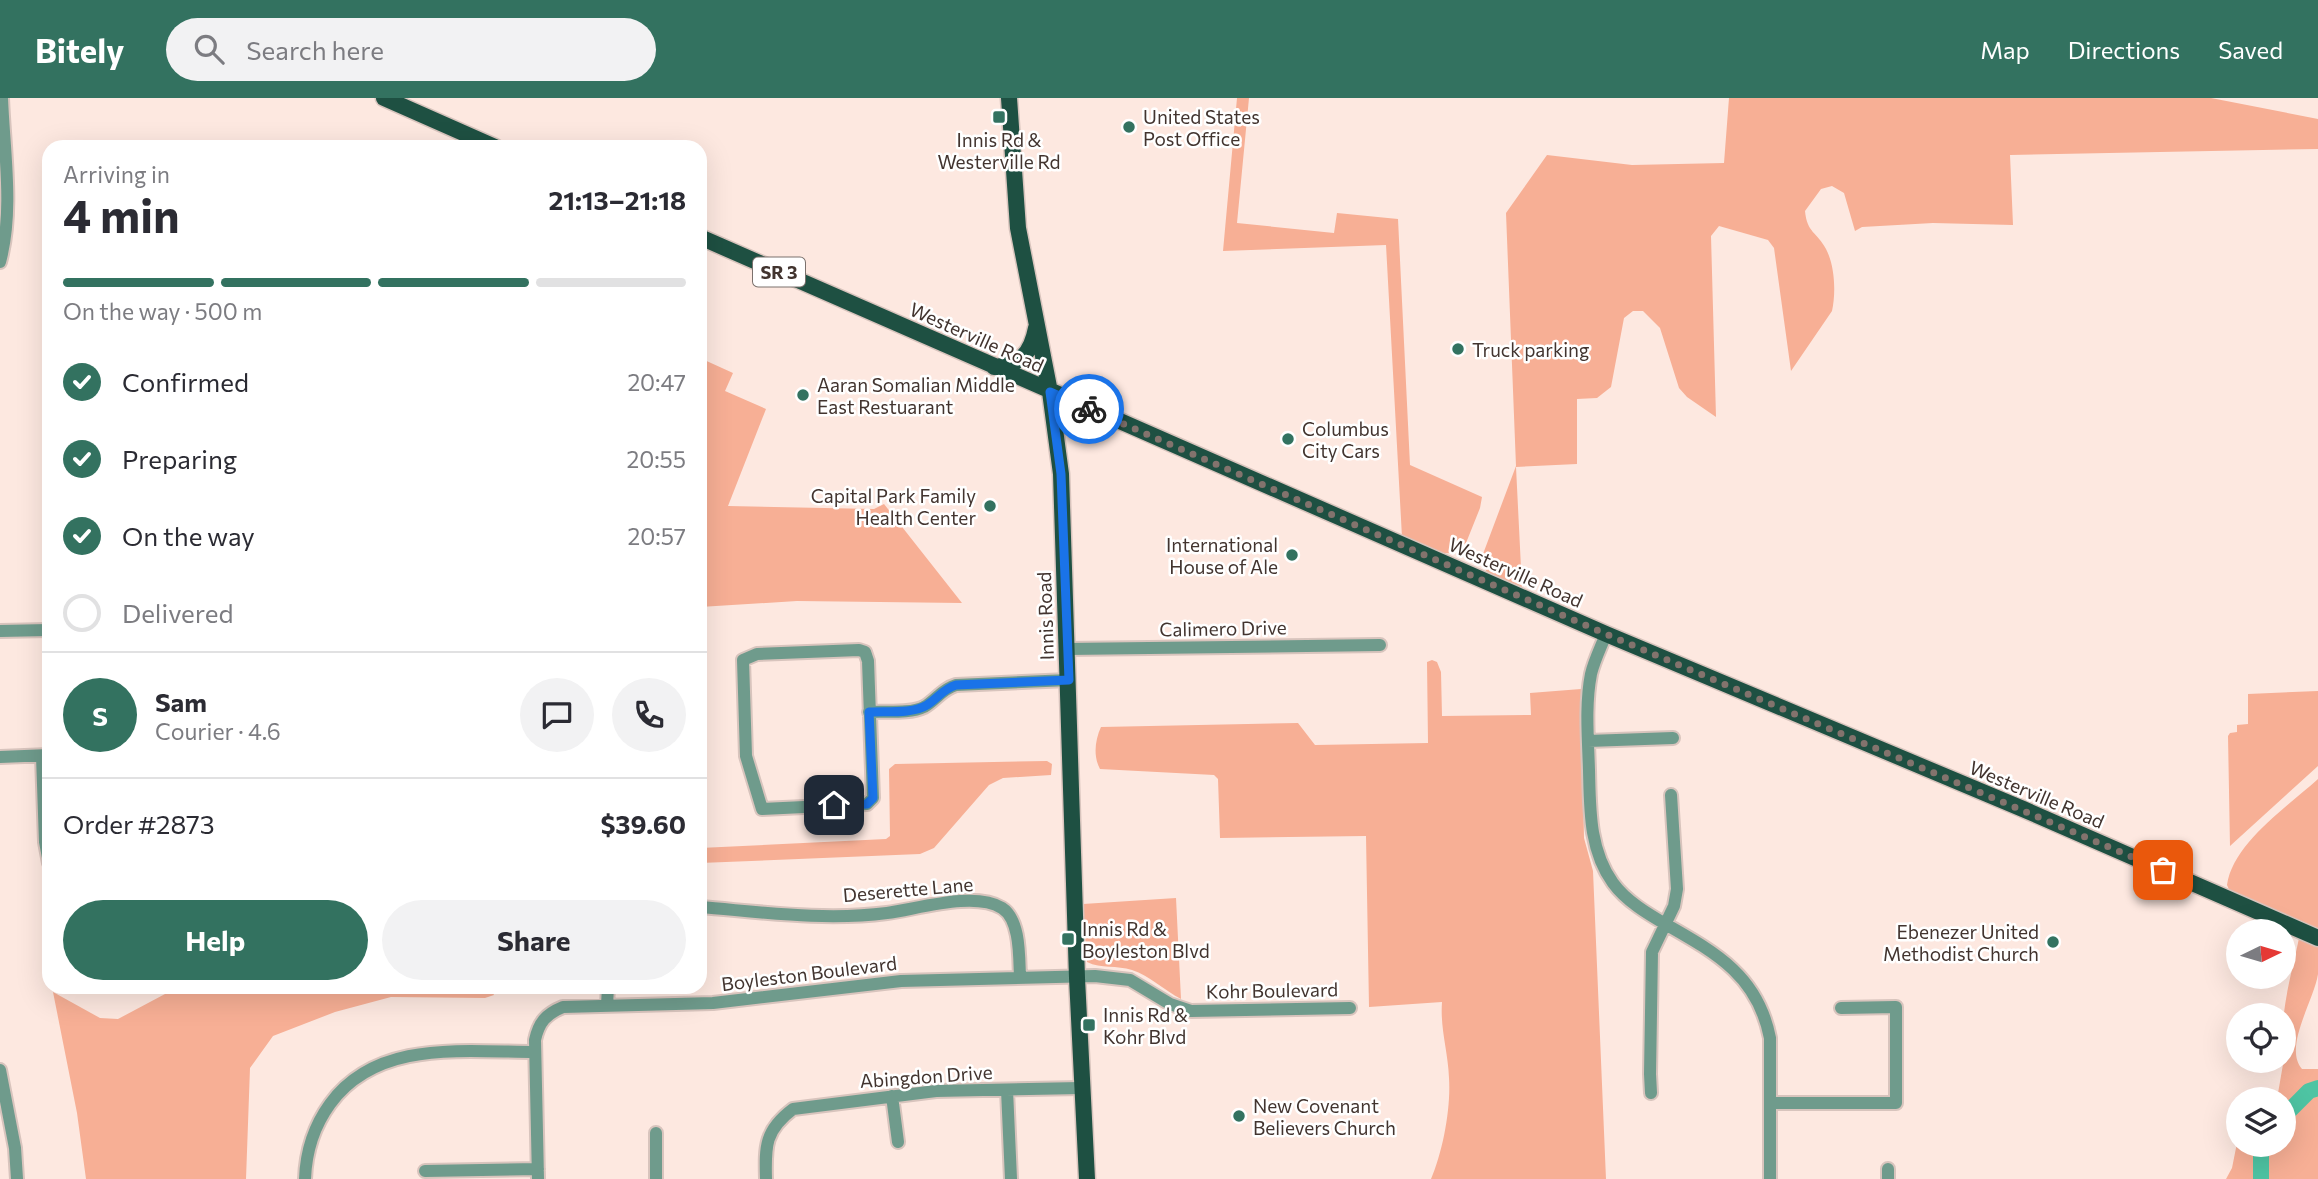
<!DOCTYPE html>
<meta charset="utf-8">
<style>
:root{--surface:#fff;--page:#f2f2f3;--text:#2b2b33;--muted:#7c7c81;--line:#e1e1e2;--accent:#337260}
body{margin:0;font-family:Commissioner,sans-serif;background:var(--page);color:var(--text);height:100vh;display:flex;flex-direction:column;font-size:26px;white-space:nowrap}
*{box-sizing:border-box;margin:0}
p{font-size:23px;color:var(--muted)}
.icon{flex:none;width:38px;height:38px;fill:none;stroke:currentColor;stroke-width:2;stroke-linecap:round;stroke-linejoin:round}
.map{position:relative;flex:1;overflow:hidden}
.side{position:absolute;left:42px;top:42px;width:665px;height:854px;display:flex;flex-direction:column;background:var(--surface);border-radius:21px;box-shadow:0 7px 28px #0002}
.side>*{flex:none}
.needle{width:46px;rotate:85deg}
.controls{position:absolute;left:2226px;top:821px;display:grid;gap:14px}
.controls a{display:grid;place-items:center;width:70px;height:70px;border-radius:50%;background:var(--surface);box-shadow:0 7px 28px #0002;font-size:35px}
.pin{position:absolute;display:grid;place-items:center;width:60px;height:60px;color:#fff;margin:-30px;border-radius:14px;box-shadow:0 4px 10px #0006}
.courier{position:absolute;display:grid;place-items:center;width:70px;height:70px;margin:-35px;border:5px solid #1a73e8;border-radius:50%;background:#fff;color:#222;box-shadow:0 2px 9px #0007}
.headline em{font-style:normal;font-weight:700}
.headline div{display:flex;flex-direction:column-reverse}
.headline{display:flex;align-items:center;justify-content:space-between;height:119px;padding:0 21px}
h1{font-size:46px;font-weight:700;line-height:52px}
.bar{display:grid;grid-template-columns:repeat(4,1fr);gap:10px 7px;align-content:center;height:84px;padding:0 21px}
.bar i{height:9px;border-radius:5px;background:var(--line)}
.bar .selected{background:var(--accent)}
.bar p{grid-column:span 4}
.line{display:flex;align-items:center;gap:18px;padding:0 21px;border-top:2px solid var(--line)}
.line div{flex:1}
.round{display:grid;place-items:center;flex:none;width:74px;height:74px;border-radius:37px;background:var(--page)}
ol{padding:0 21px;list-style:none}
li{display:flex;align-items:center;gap:21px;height:77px}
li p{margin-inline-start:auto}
li .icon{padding:7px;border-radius:50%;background:var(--accent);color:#fff;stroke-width:4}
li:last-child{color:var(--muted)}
li i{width:38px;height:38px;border:4px solid var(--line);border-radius:50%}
.primary-button{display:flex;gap:14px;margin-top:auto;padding:14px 21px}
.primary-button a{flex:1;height:80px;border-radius:42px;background:var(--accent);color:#fff;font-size:28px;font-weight:700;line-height:80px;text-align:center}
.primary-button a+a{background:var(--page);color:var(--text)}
header{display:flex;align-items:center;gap:42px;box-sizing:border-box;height:98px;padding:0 35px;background:var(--accent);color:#fff}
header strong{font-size:33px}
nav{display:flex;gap:38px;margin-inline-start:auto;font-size:24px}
.search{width:490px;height:63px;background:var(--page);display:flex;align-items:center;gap:18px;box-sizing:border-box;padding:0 24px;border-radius:38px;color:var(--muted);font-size:26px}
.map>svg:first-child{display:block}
.green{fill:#f7af95}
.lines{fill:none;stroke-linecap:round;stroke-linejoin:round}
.river{stroke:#4ec4a3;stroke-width:16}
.minor-casing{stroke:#d8c4bd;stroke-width:16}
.major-casing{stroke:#d8c4bd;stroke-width:19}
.minor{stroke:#6f9b8c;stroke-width:12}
.major{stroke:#1e5042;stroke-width:16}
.done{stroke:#83736d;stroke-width:7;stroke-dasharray:0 12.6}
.route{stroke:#1a73e8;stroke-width:9}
.poi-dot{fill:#337260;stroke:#fff;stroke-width:2.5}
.labels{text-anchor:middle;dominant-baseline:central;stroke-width:5;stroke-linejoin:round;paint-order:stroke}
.shield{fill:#fff;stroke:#7b716d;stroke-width:2}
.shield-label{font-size:18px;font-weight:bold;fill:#42342f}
.poi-label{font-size:19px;fill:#42342f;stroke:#fff;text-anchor:start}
.street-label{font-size:19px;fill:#42342f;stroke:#fff}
</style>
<header>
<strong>Bitely</strong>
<div class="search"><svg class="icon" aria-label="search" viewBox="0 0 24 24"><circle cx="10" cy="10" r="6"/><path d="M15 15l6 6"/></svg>Search here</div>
<nav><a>Map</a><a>Directions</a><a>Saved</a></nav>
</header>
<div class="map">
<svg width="2318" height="1081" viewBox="0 0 2318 1081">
<rect width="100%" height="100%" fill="#fde8e0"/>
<path class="green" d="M 1237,0 L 1249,0 L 1237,125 L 1334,135 L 1337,115 L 1398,121 L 1410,367 L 1482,399 L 1480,410 L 1464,450 C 1446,464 1421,447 1402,439 L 1386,147 L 1223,153 Z
M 1729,0 L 2211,0 L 2318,21 L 2318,51 L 2010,57 L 2013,127 L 1933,125 L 1862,129 L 1855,133 L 1844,95 L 1832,88 L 1821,91 L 1805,113 C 1807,135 1817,134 1826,151 C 1835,168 1836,195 1832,213 L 1791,273 L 1774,150 L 1768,142 L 1719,128 L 1711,138 L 1716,319 L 1687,299 L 1679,290 L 1660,230 L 1643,213 L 1633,213 L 1624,220 L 1611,289 L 1597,300 L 1577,301 L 1577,366 L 1516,369 L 1522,490 L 1487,475 L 1482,464 L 1483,456 L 1516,368 L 1506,115 L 1547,57 L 1632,67 L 1724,65 Z
M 700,260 L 733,275 L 725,293 L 766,311 L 728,408 L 874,411 L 884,406 L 962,505 L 797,503 L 700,509 Z
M 1432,562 L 1437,564 L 1441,574 L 1442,618 L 1531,617 L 1530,595 L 1581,591 L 1584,740 L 1593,773 L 1606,1081 L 1431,1081 C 1443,1053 1451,1010 1449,980 C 1448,953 1440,931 1442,904 L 1369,909 L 1366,738 L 1220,740 L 1218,681 L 1214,677 L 1100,671 C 1093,658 1095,642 1101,629 L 1298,625 L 1315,647 L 1428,645 L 1427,564 Z
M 2318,593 L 2318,668 L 2230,748 L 2228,638 L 2230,635 L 2237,634 L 2237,627 L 2248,626 L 2248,596 Z
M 1047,663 L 1052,666 L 1051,677 L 1003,680 L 989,687 L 934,750 L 920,756 L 700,765 L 700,750 L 886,741 L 890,738 L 889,671 L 895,666 Z
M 2318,681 L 2318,831 L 2230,794 L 2227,787 C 2233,745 2287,709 2318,681 Z
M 1176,800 L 1181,901 C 1164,892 1150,878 1132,872 C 1117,867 1101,871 1087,864 L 1083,806 Z
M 2299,840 L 2318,848 C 2318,857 2318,867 2318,876 C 2314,903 2283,949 2302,971 L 2318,971 L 2318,1081 L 2226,1081 L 2232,1070 L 2238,1040 L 2238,1046 L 2284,1046 L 2284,1001 L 2277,1001 L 2286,949 C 2276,926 2294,867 2299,840 Z
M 173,889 L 490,889 L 494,897 L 485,900 L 391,899 L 335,914 L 273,938 L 250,970 L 246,1081 L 86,1081 L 77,1015 L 53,894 L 100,920 L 118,921 L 165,896 Z"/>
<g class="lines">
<path class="river" d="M 2284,1018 L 2309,993 L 2318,990
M 2261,1046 L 2261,1081"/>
<g class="minor-casing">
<path id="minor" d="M 0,164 C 14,112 4,53 2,0
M 0,533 L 49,532
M 1606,536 C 1601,549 1594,563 1591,576 C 1585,607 1588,640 1589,672 C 1590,710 1589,752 1613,785 C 1626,803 1648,816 1667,827 C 1718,856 1758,879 1770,940 L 1770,1081
M 1067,551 L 1380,547
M 859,552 L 865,554 L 868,563 L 873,700 L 867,706 L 762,711 L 746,658 L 743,562 L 757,556 Z
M 869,614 C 885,613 910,616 924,609 C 936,602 942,591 956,587 L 1069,582
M 1588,643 L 1673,640
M 42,658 L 45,744 L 49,765
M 0,659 L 49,657
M 700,809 C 762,814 825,823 887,815 C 918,811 974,793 1002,810 C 1021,822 1019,861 1020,880
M 607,907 L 608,889
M 0,972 L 15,1050 L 17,1081
M 1007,992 L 1011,1081
M 1651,995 L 1650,976 L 1652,854 L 1674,808 L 1677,791 L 1671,697
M 892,998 L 898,1044
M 1770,1005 L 1896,1005 L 1896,909 L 1841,910
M 656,1035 L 656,1081
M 1888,1071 L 1888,1081
M 425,1073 L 538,1071
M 305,1081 C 306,1053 314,1028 330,1006 C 377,941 465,954 535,954
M 538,1081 L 535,942 C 539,924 546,916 563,909 L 713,905 L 901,883 L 1095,878 L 1130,882 L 1170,906 L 1191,913 L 1350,910
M 766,1081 C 765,1048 765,1032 793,1011 L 936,993 L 1081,990"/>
</g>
<g class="major-casing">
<path id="major" d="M 384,0 L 495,49
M 1009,0 L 1018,130 L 1050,294 L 1061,376 L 1077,880 L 1087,1081
M 700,139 L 1606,536 L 2023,711 L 2318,840
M 994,269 C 1020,267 1031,256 1036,230"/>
</g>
<use href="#minor" class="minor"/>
<use href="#major" class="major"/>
</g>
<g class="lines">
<path class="done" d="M 1089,311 L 1606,536 L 2163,772"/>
<path class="route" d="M 834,707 L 867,706 L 873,700 L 869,614 C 886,613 913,616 927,607 C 938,600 943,591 956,587 L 1069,582 L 1061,376 L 1050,294 L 1089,311"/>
</g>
<g class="poi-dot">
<rect x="992" y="12" width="14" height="14" rx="3.5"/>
<circle cx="1129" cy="29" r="7"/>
<circle cx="1458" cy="251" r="7"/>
<circle cx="803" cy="297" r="7"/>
<circle cx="1288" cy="341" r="7"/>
<circle cx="990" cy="408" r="7"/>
<circle cx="1292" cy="457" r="7"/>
<rect x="1061" y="834" width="14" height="14" rx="3.5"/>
<circle cx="2053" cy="844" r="7"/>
<rect x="1082" y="920" width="14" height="14" rx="3.5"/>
<circle cx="1239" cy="1018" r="7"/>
</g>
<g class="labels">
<rect class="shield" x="753" y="159.5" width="52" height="29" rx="5"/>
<g class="shield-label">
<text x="779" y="174">SR 3</text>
</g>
<g class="poi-label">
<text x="1143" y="18">United States<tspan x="1143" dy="22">Post Office</tspan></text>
<text x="999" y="41" text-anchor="middle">Innis Rd &amp;<tspan x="999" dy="22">Westerville Rd</tspan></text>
<text x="1472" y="251">Truck parking</text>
<text x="817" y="286">Aaran Somalian Middle<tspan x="817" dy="22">East Restuarant</tspan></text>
<text x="1302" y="330">Columbus<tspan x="1302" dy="22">City Cars</tspan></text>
<text x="976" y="397" text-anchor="end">Capital Park Family<tspan x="976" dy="22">Health Center</tspan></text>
<text x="1278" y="446" text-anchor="end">International<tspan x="1278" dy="22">House of Ale</tspan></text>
<text x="1082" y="830">Innis Rd &amp;<tspan x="1082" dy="22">Boyleston Blvd</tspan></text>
<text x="2039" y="833" text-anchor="end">Ebenezer United<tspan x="2039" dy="22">Methodist Church</tspan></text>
<text x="1103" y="916">Innis Rd &amp;<tspan x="1103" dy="22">Kohr Blvd</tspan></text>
<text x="1253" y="1007">New Covenant<tspan x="1253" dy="22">Believers Church</tspan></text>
</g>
<g class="street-label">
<text transform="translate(977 239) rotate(24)">Westerville Road</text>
<text transform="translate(1516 474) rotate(24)">Westerville Road</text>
<text transform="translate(1045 518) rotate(-92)">Innis Road</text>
<text transform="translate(1223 530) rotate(-1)">Calimero Drive</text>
<text transform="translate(2037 696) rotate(23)">Westerville Road</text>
<text transform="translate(908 791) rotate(-5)">Deserette Lane</text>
<text transform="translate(809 875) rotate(-7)">Boyleston Boulevard</text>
<text transform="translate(1272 892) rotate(-1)">Kohr Boulevard</text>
<text transform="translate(926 978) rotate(-4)">Abingdon Drive</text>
</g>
</g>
</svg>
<div class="controls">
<a><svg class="needle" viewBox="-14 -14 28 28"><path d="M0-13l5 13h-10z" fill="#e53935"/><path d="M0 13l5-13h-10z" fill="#7c7c81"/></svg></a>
<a><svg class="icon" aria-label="locate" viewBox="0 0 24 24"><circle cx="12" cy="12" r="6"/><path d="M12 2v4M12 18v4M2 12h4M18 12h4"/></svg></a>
<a><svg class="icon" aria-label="layers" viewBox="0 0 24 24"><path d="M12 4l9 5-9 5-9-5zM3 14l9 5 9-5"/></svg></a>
</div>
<div class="pin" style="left:2163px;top:772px;background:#ea580c"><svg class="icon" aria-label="bag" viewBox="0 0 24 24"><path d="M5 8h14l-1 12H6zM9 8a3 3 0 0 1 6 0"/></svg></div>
<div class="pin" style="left:834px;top:707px;background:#1f2937"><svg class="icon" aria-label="home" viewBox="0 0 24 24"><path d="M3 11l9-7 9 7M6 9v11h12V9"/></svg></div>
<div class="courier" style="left:1089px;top:311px"><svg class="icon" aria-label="bike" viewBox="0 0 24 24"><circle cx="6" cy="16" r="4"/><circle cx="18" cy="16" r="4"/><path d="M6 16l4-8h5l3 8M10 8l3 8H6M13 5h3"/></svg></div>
<section class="side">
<div class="headline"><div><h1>4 min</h1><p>Arriving in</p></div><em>21:13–21:18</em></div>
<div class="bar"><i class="selected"></i><i class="selected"></i><i class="selected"></i><i></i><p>On the way · 500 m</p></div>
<ol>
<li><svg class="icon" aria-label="check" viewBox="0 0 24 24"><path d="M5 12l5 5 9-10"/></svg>Confirmed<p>20:47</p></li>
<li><svg class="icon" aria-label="check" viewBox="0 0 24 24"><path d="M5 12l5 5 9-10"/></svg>Preparing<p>20:55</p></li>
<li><svg class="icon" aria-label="check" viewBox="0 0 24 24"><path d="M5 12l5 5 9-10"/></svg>On the way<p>20:57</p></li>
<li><i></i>Delivered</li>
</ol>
<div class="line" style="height:126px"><b class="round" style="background:var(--accent);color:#fff">S</b><div><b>Sam</b><p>Courier · 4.6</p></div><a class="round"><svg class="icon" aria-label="chat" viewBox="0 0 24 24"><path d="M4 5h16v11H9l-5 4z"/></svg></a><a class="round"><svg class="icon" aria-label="phone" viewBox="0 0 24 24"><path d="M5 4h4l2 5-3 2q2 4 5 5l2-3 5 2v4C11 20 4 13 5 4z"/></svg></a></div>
<div class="line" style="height:91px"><div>Order #2873</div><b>$39.60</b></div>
<div class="primary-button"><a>Help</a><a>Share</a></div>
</section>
</div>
